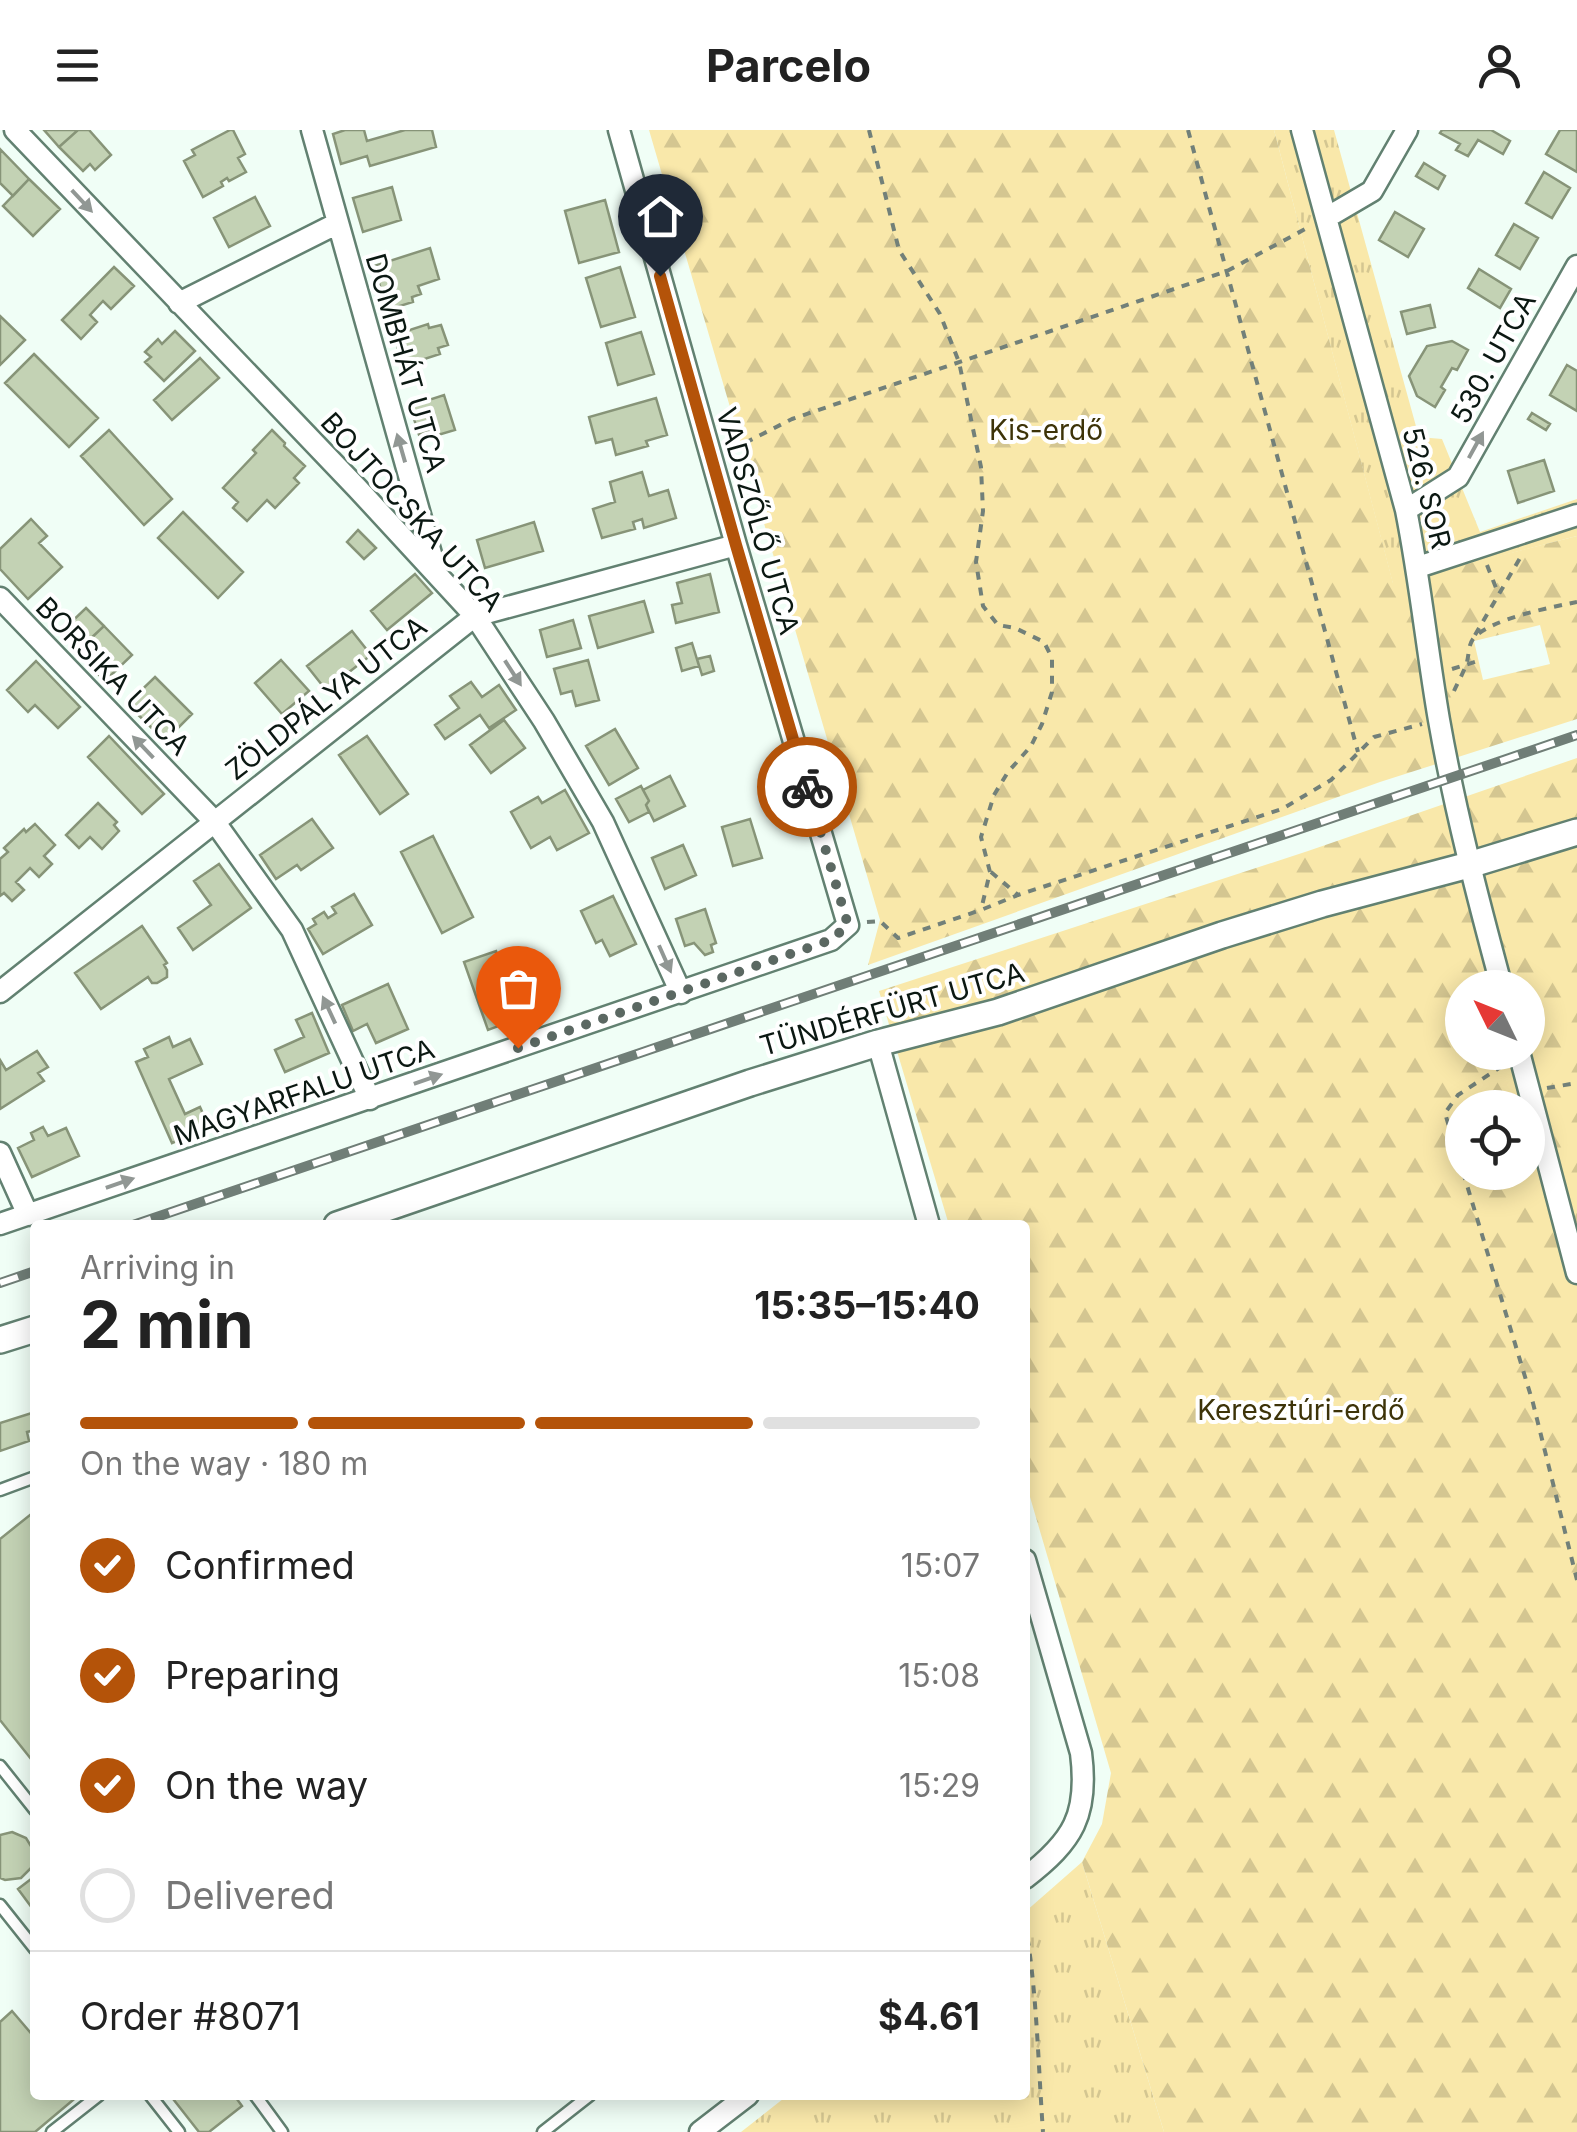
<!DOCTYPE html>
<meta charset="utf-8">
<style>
:root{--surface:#fff;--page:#f2f2f2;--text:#222;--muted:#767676;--line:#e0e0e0;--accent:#b45309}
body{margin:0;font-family:Inter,sans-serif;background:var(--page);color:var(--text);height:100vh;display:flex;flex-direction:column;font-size:38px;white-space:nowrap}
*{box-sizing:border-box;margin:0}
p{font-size:32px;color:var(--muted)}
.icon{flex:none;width:55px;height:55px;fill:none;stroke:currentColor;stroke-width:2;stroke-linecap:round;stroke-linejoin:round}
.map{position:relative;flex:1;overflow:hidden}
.sheet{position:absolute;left:30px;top:1090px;width:1000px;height:880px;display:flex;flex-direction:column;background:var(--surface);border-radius:10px;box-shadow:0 5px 25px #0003}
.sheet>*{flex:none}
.needle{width:65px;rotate:313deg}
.controls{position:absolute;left:1445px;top:840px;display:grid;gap:20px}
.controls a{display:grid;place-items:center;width:100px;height:100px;border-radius:50%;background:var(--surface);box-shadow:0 5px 25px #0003;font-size:50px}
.pin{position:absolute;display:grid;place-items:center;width:85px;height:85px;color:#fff;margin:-102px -42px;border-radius:50% 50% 50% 0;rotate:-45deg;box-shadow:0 0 10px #0007}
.pin .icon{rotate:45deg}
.courier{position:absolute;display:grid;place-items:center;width:100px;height:100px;margin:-50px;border:8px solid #b45309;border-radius:50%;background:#fff;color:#222;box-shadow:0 2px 12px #0007}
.overview em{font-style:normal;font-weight:700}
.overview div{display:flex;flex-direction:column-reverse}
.overview{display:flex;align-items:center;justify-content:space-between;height:170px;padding:0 50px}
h1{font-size:65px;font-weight:700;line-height:75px}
.bar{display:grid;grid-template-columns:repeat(4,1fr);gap:15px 10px;align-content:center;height:120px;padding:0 50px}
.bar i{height:12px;border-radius:8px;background:var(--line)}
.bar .current{background:var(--accent)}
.bar p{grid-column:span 4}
.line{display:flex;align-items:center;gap:25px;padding:0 50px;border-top:2px solid var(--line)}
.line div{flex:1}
ol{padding:0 50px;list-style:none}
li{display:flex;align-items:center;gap:30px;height:110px}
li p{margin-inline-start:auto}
li .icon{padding:10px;border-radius:50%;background:var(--accent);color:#fff;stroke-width:4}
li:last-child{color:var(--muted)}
li i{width:55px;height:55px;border:5px solid var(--line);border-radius:50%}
header{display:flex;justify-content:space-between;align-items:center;height:130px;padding:0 50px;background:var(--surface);font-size:45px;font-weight:700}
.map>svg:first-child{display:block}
.grass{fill:url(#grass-tufts)}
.forest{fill:url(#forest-firs);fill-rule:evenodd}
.building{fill:#c3d2b4;stroke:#879478;stroke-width:2.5}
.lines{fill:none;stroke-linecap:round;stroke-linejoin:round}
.service-casing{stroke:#628171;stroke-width:15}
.minor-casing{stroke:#628171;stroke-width:25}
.tertiary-casing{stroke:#628171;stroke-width:30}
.path{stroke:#728079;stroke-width:4;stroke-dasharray:8 8;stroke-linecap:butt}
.service{stroke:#fff;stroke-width:10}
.minor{stroke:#fff;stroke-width:20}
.tertiary{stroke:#fff;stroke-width:25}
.rail-casing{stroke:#707e77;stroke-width:10}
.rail{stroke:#fff;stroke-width:6;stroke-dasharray:19;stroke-linecap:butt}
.oneway{fill:#919794}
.done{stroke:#5b6862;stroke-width:10;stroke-dasharray:0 18}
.route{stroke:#b45309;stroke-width:12}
.labels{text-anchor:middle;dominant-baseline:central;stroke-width:8;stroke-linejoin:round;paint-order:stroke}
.street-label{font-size:28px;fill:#0b1812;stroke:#fff}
.park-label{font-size:28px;fill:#3d3308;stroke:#fff}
</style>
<header><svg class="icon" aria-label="menu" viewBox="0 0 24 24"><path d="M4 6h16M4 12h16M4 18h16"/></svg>Parcelo<svg class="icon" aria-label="person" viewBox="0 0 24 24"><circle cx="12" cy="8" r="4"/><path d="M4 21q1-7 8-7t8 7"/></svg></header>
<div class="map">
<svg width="1577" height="2002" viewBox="0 0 1577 2002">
<defs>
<pattern id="grass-tufts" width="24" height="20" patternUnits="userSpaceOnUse" patternTransform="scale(2.5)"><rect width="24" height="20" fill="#f9e8aa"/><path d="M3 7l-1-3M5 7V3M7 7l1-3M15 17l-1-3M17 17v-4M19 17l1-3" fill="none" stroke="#d4c691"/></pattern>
<pattern id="forest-firs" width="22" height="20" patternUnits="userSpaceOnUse" patternTransform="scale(2.5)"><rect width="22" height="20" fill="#f9e8aa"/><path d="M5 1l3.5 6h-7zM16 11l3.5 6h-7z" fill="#d4c691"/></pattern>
</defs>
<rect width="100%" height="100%" fill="#f0fef6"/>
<path class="grass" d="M 1274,0 L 1334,0 L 1419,307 L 1442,309 L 1480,402 L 1577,369 L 1577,406 L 1393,454 Z
M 1082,1732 L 1164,2002 L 741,2002 L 788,1965 L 1025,1965 L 1025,1782 Z"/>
<path class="forest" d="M 649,0 L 1274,0 L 1393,453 L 1577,406 L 1577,589 L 1380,652 L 868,835 L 880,790 ZM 1540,495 L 1550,534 L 1483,550 L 1474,511 Z
M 1577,628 L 1577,2002 L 1164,2002 L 1082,1732 L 1102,1694 L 1111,1643 L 1025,1350 L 1025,1095 L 949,1095 L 879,861 L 1308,721 ZM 1462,858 L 1528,858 L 1528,922 L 1462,922 ZM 1462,978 L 1528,978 L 1528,1042 L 1462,1042 Z"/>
<path class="building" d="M 44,0 L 78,0 L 59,17 Z
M 78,0 L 89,0 L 111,25 L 95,40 L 90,34 L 83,41 L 59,17 Z
M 230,0 L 233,0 L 245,24 L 238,28 L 246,42 L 229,51 L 227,48 L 221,52 L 223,56 L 203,67 L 184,31 L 195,25 L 192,20 Z
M 345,0 L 364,0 L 367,11 L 405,0 L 432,0 L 436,17 L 370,36 L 367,26 L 341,34 L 333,4 Z
M 1442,0 L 1491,0 L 1510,11 L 1503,24 L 1478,10 L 1468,26 L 1456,20 L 1460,14 L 1440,3 Z
M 1560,0 L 1577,0 L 1577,42 L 1546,24 Z
M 0,19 L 29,49 L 13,66 L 0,53 Z
M 1424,33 L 1445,46 L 1438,59 L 1416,46 Z
M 1544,42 L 1570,58 L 1552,88 L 1526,73 Z
M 29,49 L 60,79 L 33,106 L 3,76 Z
M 392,57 L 401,90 L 363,102 L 353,68 Z
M 255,67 L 270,96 L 229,117 L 214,88 Z
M 605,70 L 619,122 L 579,133 L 565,81 Z
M 1395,82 L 1424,99 L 1408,127 L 1379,110 Z
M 1514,94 L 1538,108 L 1520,139 L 1496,125 Z
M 430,118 L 439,149 L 418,156 L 421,164 L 412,167 L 413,172 L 387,180 L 374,136 Z
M 114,137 L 134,156 L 111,179 L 103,171 L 90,185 L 97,192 L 81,209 L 62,190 Z
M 620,137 L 635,187 L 601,197 L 586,148 Z
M 1479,139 L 1511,159 L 1500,178 L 1468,158 Z
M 1430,175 L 1435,197 L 1407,204 L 1401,182 Z
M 0,186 L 25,210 L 0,235 Z
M 428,194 L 429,198 L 441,195 L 448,215 L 438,218 L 440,224 L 403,236 L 394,205 Z
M 175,201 L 195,221 L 164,251 L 145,232 L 151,227 L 145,222 L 158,209 L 162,214 Z
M 641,202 L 654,244 L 618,255 L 606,213 Z
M 1452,211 L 1468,220 L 1457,240 L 1452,238 L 1441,257 L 1445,260 L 1435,277 L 1417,266 L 1409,246 L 1427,216 Z
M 34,224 L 98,288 L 69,317 L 5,253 Z
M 200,228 L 219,248 L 172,290 L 154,270 Z
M 1567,235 L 1577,241 L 1577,281 L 1550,265 Z
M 444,265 L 455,300 L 438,305 L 436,299 L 419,305 L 410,276 Z
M 656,268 L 667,305 L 646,311 L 648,316 L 616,325 L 612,309 L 596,313 L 589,287 Z
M 1532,283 L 1550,294 L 1546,300 L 1528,289 Z
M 109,300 L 172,369 L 144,395 L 81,326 Z
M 272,300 L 285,313 L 284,316 L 305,336 L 294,348 L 299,353 L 275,378 L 267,370 L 247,391 L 233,378 L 238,372 L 223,358 L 256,323 L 253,320 Z
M 1544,330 L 1554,361 L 1518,373 L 1508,341 Z
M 642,342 L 649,366 L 668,360 L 676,388 L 644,398 L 642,389 L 633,392 L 635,399 L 602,408 L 593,379 L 615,372 L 610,352 Z
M 183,382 L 243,442 L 218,468 L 158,408 Z
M 31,389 L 47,406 L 39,413 L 62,437 L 28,469 L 0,439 L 0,419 Z
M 534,392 L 543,421 L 485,438 L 477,410 Z
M 358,400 L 376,418 L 364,429 L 347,412 Z
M 415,444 L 432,463 L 387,500 L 371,481 Z
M 710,444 L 719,482 L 676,493 L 672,475 L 682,473 L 677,453 Z
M 644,471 L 653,502 L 598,518 L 589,486 Z
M 86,478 L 104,496 L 81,518 L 64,499 Z
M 573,490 L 581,518 L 547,527 L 540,500 Z
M 104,496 L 132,525 L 105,551 L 76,522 Z
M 352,501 L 371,525 L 326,560 L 307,536 Z
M 692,513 L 699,536 L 682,541 L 676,518 Z
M 710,526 L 714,541 L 702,545 L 697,529 Z
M 281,530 L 309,561 L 282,584 L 255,553 Z
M 588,530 L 599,570 L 576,576 L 572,561 L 561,564 L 554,539 Z
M 36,531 L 80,577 L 58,598 L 35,575 L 28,582 L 7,560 Z
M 155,547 L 192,584 L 165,611 L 127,574 Z
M 471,552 L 482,567 L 499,555 L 516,580 L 489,598 L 480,585 L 445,609 L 435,595 L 459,578 L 450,566 Z
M 504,590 L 525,618 L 491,643 L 470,615 Z
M 615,599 L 638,638 L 609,655 L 586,616 Z
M 109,606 L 164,664 L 142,684 L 88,627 Z
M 367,606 L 408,664 L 380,684 L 339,625 Z
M 670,646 L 685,676 L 654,691 L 646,675 L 649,671 L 643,660 Z
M 641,656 L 649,671 L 646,675 L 649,682 L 629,692 L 616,669 Z
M 565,660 L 589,703 L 557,720 L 550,707 L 531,718 L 511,682 L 538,667 L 542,673 Z
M 98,673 L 117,692 L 114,695 L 119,701 L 102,719 L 90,707 L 79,718 L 66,705 Z
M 312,689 L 333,718 L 301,740 L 297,735 L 276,749 L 260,725 Z
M 750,689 L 762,728 L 733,736 L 722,697 Z
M 35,694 L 55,715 L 44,726 L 52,734 L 39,747 L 30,738 L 16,752 L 24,760 L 12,771 L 4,763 L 0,766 L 0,729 L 8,722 L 4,718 L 24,699 L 26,702 Z
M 433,706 L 473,787 L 442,803 L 401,722 Z
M 683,715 L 696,745 L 665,759 L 652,728 Z
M 219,734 L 251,778 L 193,820 L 178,798 L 211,775 L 194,751 Z
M 354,764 L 372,795 L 323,824 L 308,799 L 316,794 L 313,789 L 324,782 L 328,788 L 336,783 L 332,777 Z
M 613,766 L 636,814 L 610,826 L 602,810 L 596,813 L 581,781 Z
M 705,779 L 716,813 L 711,815 L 713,822 L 705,825 L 694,813 L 685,816 L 676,789 Z
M 142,796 L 167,833 L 164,835 L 167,840 L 167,847 L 157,853 L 152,853 L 148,847 L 101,879 L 75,843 Z
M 496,821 L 520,888 L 488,900 L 464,832 Z
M 388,854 L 408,899 L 376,913 L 367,894 L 353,901 L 342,875 Z
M 312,883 L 329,923 L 285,942 L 275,920 L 304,907 L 296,890 Z
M 169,907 L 173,917 L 190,909 L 202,934 L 169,949 L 185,984 L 200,977 L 209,997 L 172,1013 L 136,932 L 148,927 L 144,919 Z
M 37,921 L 48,937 L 38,943 L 44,951 L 0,979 L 0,930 L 6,940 Z
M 43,997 L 48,1006 L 66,998 L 79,1026 L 32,1047 L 18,1018 L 34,1010 L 31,1003 Z
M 35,1282 L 35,1300 L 27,1302 L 29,1311 L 0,1321 L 0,1293 Z
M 35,1381 L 35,1634 L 0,1590 L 0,1409 Z
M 12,1702 L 26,1708 L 34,1721 L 35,1729 L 32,1737 L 21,1748 L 5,1750 L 0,1748 L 0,1705 Z
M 35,1746 L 35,1782 L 18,1759 Z
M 12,1881 L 35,1908 L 35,1965 L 79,1965 L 35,2002 L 0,2002 L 0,1892 Z
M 170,1965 L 234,1965 L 242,1976 L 209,2002 L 199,2002 Z"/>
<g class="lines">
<g class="service-casing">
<path id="service" d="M 0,1360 L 35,1347
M 0,1636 L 35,1680
M 0,1775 L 35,1819
M 150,1965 L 179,2002
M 255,1965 L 282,2002
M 52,2002 L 99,1965
M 543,2002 L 590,1965"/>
</g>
<g class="minor-casing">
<path id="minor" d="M 15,0 L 357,358 L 475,486 L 544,591 L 603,692 L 681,863
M 312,0 L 435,438
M 1302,0 L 1406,380 C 1420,450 1427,520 1439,590 C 1455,681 1478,769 1502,858
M 1326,88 L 1372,61 L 1407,0
M 179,173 L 338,93
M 1406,380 L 1458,347 L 1577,136
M 1418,437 L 1577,385
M 0,468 L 214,691 L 292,800 L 370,969
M 0,862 L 475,486 L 736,415
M 878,913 L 929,1095
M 1519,922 L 1577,1143
M 0,1023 L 28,1085
M 0,1094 L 831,810 L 848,795 L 736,415 L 619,0
M 1025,1430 L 1081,1623 C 1089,1685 1073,1711 1025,1748
M 700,2002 L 748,1965"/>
</g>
<g class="tertiary-casing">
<path id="tertiary" d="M 337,1095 L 750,953 L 878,913 L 998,882 L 1222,805 L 1322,774 L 1469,735 L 1577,702
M 0,1210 L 35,1199"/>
</g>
<path class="path" d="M 869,0 L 899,120 L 940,184 L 959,232 L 981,337 L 983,381 L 976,432 L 983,476 L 998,495 L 1015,498 L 1044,512 L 1052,528 L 1052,562 L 1042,594 L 1031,616 L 1008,642 L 994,665 L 981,707 L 990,742 L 981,780
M 1188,0 L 1358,622
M 731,320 L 792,289 L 1227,141 L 1309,97
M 1487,435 L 1498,463
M 1475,505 L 1523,423
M 1452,539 L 1478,531
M 1454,561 C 1458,552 1464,542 1467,532 C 1469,525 1468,516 1473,509 C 1489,489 1552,477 1577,472
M 991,742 L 1018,765
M 867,792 L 880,791 L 898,808 L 981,780 L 1018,765 L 1282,679 L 1331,650 L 1374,607 L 1422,594
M 1547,958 L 1577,953
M 1462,1041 L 1445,983 L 1458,965 L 1502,936
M 1463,1042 L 1533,1273 L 1577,1450
M 1025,1792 C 1037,1861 1038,1932 1043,2002"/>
<use href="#service" class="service"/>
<use href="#minor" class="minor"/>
<use href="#tertiary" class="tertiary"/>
<g class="rail-casing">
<path id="rail" d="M 133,1095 L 1577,605
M 0,1153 L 35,1141"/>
</g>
<use href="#rail" class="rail"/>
</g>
<defs><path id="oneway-solid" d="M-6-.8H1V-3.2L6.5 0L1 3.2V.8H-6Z" transform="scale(2.5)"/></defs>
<g class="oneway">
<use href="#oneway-solid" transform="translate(82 71) rotate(47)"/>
<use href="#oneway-solid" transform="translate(1476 315) rotate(-61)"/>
<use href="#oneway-solid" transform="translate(401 318) rotate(-106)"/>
<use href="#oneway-solid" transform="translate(513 543) rotate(57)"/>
<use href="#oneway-solid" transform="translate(143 617) rotate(-134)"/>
<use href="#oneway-solid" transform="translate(665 829) rotate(66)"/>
<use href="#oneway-solid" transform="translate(329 880) rotate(-115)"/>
<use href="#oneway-solid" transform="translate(428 949) rotate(-19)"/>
<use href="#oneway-solid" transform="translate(120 1053) rotate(-19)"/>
</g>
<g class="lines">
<path class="done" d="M 518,918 L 831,810 L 848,795 L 807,657"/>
<path class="route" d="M 660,146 L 736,415 L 807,657"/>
</g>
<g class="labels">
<g class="street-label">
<text transform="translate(1493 228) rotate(-61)">530. UTCA</text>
<text transform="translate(406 233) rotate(74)">DOMBHÁT UTCA</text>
<text transform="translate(1427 358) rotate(76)">526. SOR</text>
<text transform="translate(412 382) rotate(48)">BOJTOCSKA UTCA</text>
<text transform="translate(758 391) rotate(74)">VADSZŐLŐ UTCA</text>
<text transform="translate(113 546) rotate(46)">BORSIKA UTCA</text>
<text transform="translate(326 568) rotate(-38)">ZÖLDPÁLYA UTCA</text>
<text transform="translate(892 879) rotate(-16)">TÜNDÉRFÜRT UTCA</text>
<text transform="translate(304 962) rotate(-19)">MAGYARFALU UTCA</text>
</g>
<g class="park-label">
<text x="1046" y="300">Kis-erdő</text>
<text x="1301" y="1280">Keresztúri-erdő</text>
</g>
</g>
</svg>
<div class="controls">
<a><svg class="needle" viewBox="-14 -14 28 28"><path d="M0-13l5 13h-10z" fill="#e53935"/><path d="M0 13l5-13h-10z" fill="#767676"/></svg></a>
<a><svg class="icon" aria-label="locate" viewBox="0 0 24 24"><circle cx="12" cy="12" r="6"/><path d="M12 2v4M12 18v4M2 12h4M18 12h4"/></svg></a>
</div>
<div class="pin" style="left:518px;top:918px;background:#ea580c"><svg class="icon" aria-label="bag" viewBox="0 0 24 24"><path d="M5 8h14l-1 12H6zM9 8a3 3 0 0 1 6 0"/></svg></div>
<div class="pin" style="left:660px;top:146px;background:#1f2937"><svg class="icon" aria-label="home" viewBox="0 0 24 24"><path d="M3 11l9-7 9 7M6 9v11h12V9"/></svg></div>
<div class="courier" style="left:807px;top:657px"><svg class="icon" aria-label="bike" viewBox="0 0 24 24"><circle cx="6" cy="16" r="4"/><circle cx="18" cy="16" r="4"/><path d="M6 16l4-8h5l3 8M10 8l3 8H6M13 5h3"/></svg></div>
<section class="sheet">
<div class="overview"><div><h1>2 min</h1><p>Arriving in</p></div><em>15:35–15:40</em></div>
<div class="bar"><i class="current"></i><i class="current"></i><i class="current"></i><i></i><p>On the way · 180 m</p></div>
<ol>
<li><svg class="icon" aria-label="check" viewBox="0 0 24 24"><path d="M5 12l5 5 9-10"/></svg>Confirmed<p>15:07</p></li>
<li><svg class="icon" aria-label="check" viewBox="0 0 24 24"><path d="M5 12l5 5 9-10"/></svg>Preparing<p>15:08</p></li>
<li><svg class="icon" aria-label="check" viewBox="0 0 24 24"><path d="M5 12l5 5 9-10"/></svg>On the way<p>15:29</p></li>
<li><i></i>Delivered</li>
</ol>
<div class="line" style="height:130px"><div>Order #8071</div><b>$4.61</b></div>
</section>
</div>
